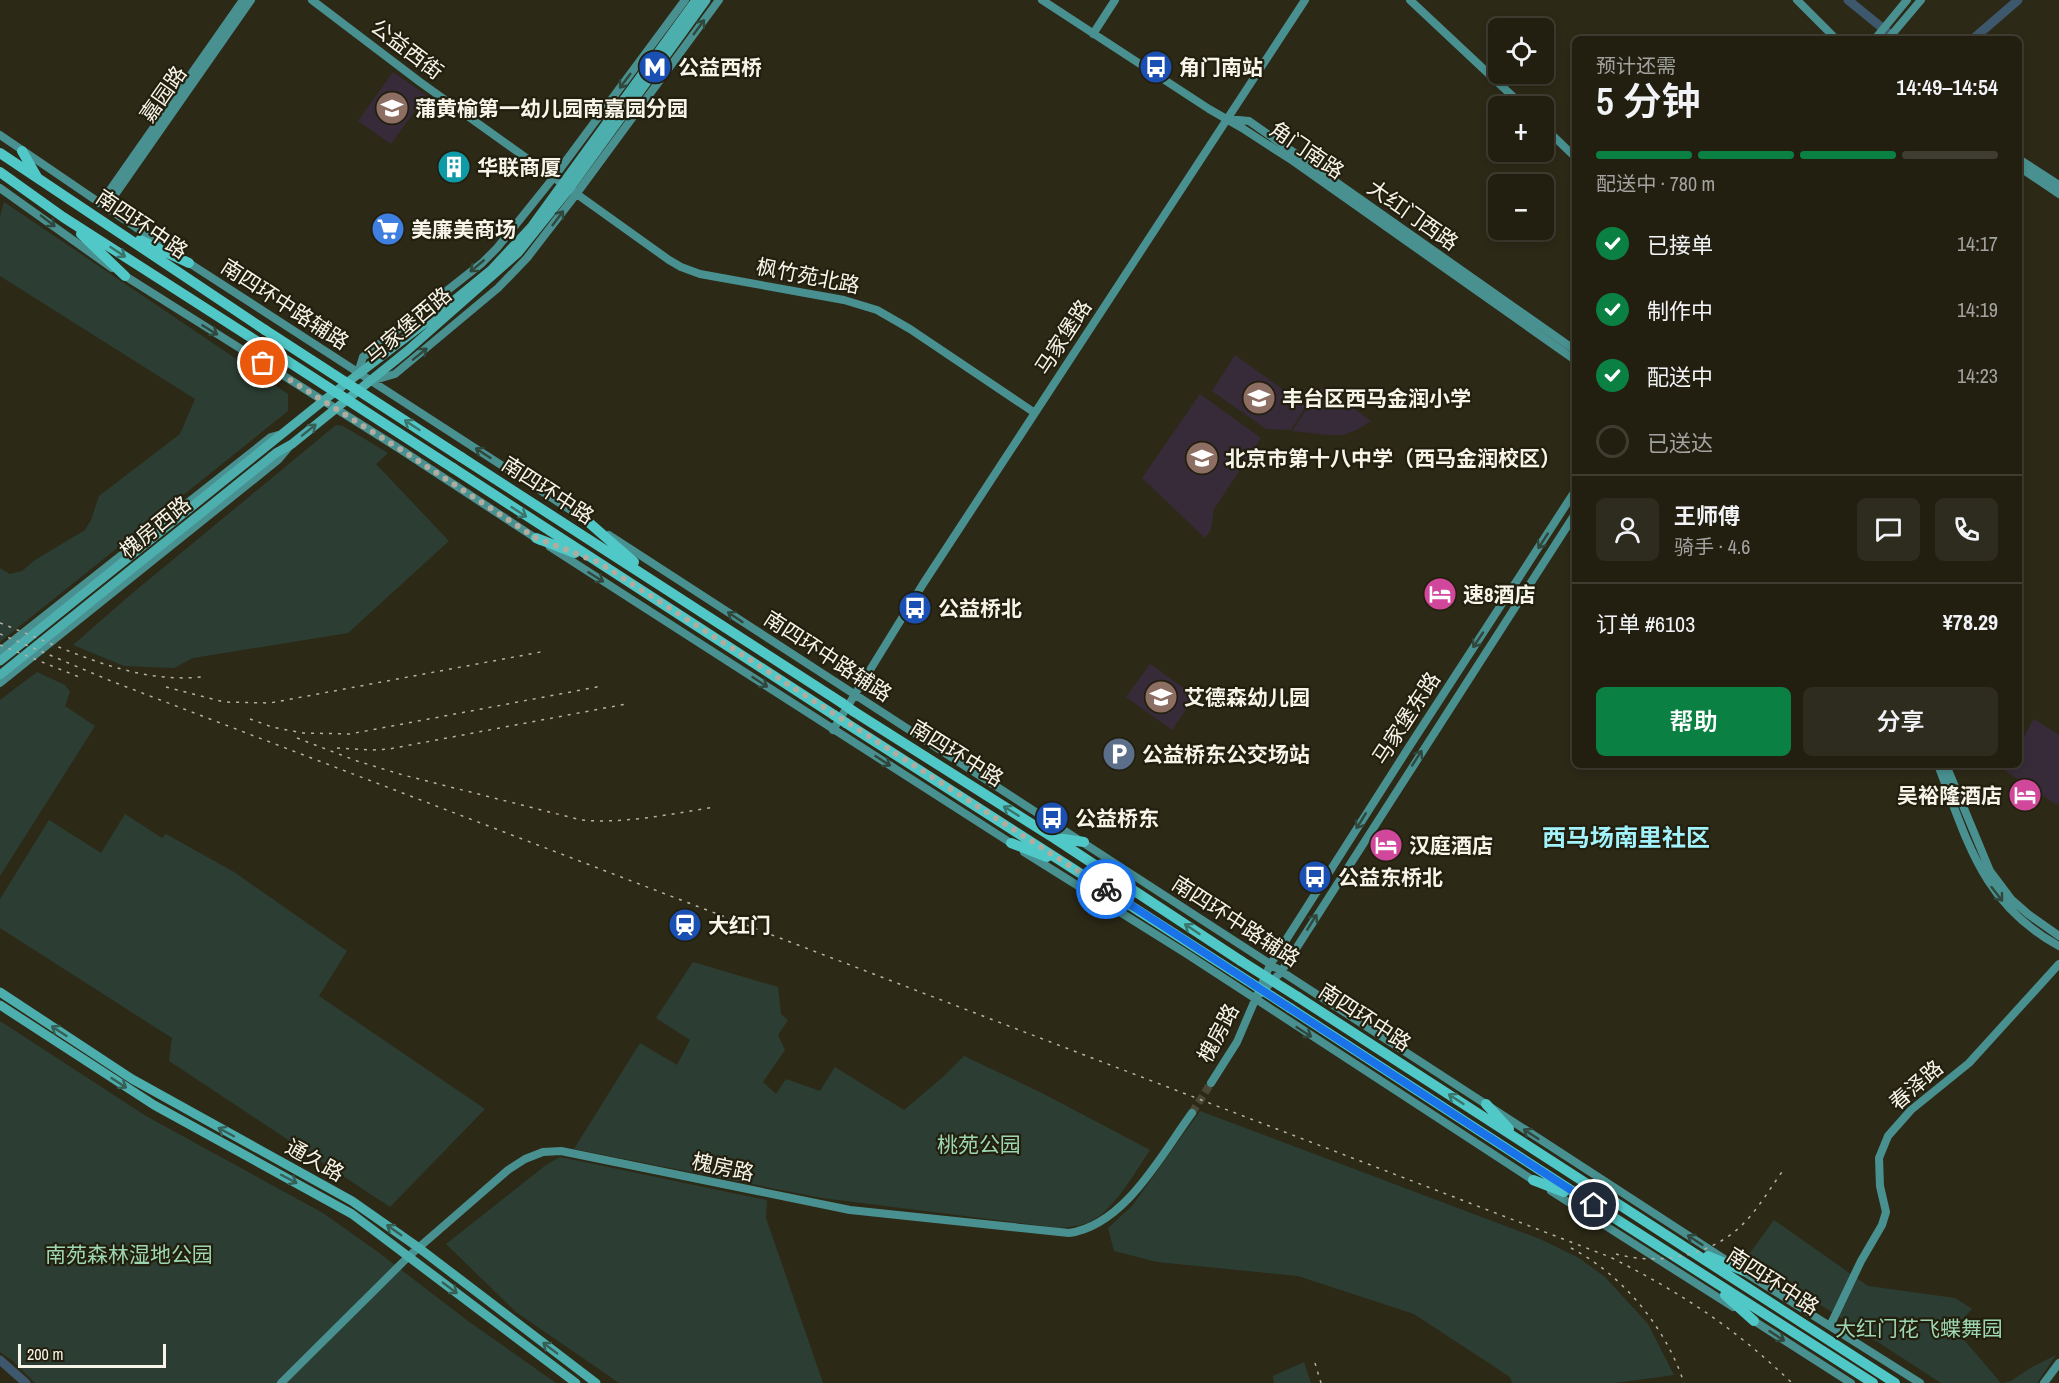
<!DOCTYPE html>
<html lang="zh">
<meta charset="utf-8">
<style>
:root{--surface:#221f11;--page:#2e2c1f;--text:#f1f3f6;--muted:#a2a29f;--line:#3f3d31;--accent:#0b8043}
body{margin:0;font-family:"Archivo Narrow","Noto Sans SC",sans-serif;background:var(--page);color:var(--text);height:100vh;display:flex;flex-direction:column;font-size:22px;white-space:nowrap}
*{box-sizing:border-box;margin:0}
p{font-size:20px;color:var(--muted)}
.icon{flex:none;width:33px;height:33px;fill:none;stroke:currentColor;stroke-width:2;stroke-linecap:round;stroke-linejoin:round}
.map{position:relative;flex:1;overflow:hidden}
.drawer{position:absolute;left:1572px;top:36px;width:450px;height:732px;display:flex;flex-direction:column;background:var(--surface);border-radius:9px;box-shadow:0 3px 9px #0003,0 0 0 2px var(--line)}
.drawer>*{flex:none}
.tools{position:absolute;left:1488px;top:18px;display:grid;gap:12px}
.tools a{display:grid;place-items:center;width:66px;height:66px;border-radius:9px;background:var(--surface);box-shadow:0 3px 9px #0003,0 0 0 2px var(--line);font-size:30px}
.scale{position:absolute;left:18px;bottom:15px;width:148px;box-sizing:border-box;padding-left:6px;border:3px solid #f7f4e9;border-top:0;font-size:16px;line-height:21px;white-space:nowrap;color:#f7f4e9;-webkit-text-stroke:4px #231f0e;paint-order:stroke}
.pin{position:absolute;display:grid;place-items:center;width:51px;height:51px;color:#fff;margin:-26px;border:3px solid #fff;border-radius:50%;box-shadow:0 2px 6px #0007}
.courier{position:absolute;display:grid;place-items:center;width:60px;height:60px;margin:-30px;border:4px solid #1a73e8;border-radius:50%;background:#fff;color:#222;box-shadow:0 2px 8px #0007}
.overview em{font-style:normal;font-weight:600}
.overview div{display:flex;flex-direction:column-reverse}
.overview{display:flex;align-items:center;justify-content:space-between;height:102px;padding:0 24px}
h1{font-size:39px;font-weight:600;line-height:45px}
.bar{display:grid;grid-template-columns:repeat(4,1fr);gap:9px 6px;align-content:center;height:72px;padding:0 24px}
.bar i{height:8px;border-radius:4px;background:var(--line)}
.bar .on{background:var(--accent)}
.bar p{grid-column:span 4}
.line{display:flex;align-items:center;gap:15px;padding:0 24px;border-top:2px solid var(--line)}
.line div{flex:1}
.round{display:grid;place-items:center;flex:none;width:63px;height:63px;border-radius:9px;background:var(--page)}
ol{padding:0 24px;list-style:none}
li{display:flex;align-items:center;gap:18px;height:66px}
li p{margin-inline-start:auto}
li .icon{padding:6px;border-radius:50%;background:var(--accent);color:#fff;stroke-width:4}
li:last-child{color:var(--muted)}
li i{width:33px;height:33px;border:3px solid var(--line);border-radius:50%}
.button{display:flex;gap:12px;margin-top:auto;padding:12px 24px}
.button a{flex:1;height:69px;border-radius:9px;background:var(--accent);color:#fff;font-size:24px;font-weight:600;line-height:69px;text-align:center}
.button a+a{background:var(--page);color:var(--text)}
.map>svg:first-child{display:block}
.education{fill:#372b3a}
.green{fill:#2c3e33}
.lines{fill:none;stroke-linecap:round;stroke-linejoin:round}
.river{stroke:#3d576c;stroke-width:9}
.secondary-tunnel{stroke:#4b4736;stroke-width:8;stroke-dasharray:8 4;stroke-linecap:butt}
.secondary{stroke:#499191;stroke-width:8}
.primary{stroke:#4daeae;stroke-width:9}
.highway{stroke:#50c8c8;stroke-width:10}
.rail{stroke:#b6b2a5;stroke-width:1.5;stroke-dasharray:3 6;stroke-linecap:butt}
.highway-bridge{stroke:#50c8c8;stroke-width:10}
.oneway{stroke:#30473c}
.oneway2{stroke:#3a746b}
.oneway3{stroke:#365f56}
.done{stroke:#b0ada0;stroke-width:6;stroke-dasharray:0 10.8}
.route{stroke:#1a73e8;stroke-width:8}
.labels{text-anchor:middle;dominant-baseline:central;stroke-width:4.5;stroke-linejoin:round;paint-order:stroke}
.street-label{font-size:21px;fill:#f7f4e9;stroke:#231f0e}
.poi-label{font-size:21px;font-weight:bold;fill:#f7f4e9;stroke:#231f0e;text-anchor:start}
.park-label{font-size:21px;fill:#9dd6b3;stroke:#231f0e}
.quarter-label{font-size:24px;font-weight:bold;fill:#a1f2fa;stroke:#231f0e}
</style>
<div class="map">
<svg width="2059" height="1383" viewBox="0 0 2059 1383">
<rect width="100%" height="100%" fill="#2d2917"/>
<path class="education" d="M 393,72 L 426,95 L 391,144 L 358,121 Z
M 1235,355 L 1306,406 L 1291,430 L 1266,429 L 1212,391 Z
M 1326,388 L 1371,421 L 1357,430 L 1343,435 L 1329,435 L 1292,431 L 1320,389 Z
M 1200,394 L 1261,438 L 1214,509 L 1211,530 L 1205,538 L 1142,478 Z
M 1150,664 L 1195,696 L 1172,730 L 1126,697 Z
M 2034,719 L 2059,735 L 2059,802 L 2057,805 L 1997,765 L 2019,765 L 2019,736 L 2023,738 Z"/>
<path class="green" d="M 4,202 L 288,394 L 288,411 L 0,642 L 0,568 L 10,574 L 22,571 L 35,560 L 85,530 L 91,520 L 99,496 L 180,434 L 195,399 L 0,276 L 0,216 Z
M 336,425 L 343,426 L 388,453 L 376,464 L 449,541 L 348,633 L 193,658 L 174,668 L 124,666 L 73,645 L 129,596 Z
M 37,672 L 65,685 L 70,692 L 65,706 L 95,726 L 0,876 L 0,700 Z
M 125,814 L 162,838 L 166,834 L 234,872 L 347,951 L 319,996 L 485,1109 L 390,1207 L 169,1061 L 172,1038 L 0,928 L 0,899 L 49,820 L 101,853 Z
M 693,962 L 778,987 L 781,1014 L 788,1020 L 778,1035 L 785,1050 L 763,1082 L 776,1094 L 786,1079 L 820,1091 L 835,1067 L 904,1110 L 943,1077 L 964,1056 L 1042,1093 L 1150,1150 C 1135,1172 1113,1213 1087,1223 C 1078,1226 1069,1227 1059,1228 L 822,1198 L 574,1149 L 640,1043 L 677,1065 L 690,1040 L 656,1018 Z
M 0,1021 L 146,1116 L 323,1213 L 378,1252 L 468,1321 L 556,1383 L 35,1383 L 13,1361 L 0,1352 Z
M 1200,1111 L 1540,1239 L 1579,1258 L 1605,1277 L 1648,1324 L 1674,1375 L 1615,1383 L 1512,1383 L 1510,1377 L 1414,1314 L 1298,1276 L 1157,1262 L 1114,1251 L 1108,1228 L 1132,1206 Z
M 560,1157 L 767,1200 L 766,1218 L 823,1383 L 619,1383 L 516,1312 L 446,1244 L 546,1165 Z
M 1774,1220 L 1868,1286 L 1955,1298 L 1972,1309 L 1954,1328 L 2001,1383 L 1941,1383 L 1747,1257 Z
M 2056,1355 L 2037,1383 L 2002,1383 L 2011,1381 L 2032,1367 Z
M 1304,1362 L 1311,1383 L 1274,1383 L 1273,1376 Z"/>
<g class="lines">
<path class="river" d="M 1848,0 L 1896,39
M 1973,39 L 2018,0
M 0,1360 L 26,1383"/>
<path class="secondary-tunnel" d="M 1192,1113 L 1211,1083"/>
<path class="secondary" d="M 312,0 L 420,82 L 669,260 L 681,267 L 700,274 L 844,300 L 877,310 L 910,329 L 1035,413
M 1042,0 L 1209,109 L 1242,128 L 1293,161 L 1575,360
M 1410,0 L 1523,106
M 1797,0 L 1836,39
M 1093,34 L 1115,0
M 1875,39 L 1907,0
M 1888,39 L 1921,0
M 1228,119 L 1249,121 L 1575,350
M 1544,127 L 1575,157
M 0,135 L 166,248
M 2019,159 L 2059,185
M 2019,167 L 2059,194
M 0,188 L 112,268
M 98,203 L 105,197 L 243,0
M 107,209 L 112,199 L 251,0
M 186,261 L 589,522
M 122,274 L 400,449 L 540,541
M 358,373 L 363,357 L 482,263 L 497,248 L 554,177 L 685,0
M 371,381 L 395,374 L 498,288 L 527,258 L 577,193 L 719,0
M 609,535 L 1726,1260
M 550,547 L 1014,845
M 0,651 L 271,437 L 278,435
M 0,683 L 278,460 L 289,447
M 833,730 L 923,584 L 1305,0
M 1938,765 C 1968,842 1982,904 2059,946
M 1946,765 L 1990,871 L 2011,899 L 2028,914 L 2059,936
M 1024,852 L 1187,954 L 1536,1182
M 1260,994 L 1281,972 L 1575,514
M 1211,1083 L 1237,1042 L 1270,965 L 1409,747 L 1575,491
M 1551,1191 L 1733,1307
M 1741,1270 L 1920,1383
M 1751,1319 L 1851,1383
M 1830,1326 L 1861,1261 L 1882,1225 L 1886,1212 L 1880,1186 L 1879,1158 L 1888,1136 L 1911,1110 L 1969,1063 L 2059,964
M 281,1383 L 409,1256 L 508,1170 L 525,1159 L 543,1152 L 561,1151 L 850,1210 L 1069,1233 C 1125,1225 1161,1155 1192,1113
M 2044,1383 L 2059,1363"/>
<path class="primary" d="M 0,661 L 323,401 L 441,311 L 491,270 L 532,226 L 696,0
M 0,675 L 276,453 L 292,444 L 407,351 L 518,253 L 570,188 L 706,0
M 0,992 L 132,1079 L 352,1201 L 419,1248 L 596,1383
M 0,1005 L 154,1105 L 352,1214 L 576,1383"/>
<path class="highway" d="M 22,151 L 37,177
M 0,153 L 265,330
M 0,172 L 63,217 L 258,342
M 81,234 L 125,276
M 140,240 L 189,263
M 461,457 L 842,703
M 453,468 L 834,715
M 586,520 L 634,562
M 536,538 L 575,553
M 853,711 L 1054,838 L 1241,961
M 846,723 L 1234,972
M 1057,838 L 1084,842
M 1011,843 L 1047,857
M 1298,997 L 1895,1383
M 1290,1008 L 1580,1196 L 1873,1383
M 1486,1104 L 1509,1129
M 1533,1180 L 1564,1192
M 1708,1256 L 1744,1271
M 1725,1295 L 1754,1321"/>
<path class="rail" d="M 0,623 C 65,648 130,684 201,677
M 0,634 L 111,681 L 1610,1257 C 1680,1292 1735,1328 1792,1383
M 0,645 L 79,677
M 166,687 L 224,702 L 270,703 L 546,651
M 250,719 L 272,727 L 303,733 L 350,734 L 602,686
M 297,738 L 357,761 L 403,775 L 581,820 C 626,824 670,814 715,807
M 337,748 L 372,750 L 389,749 L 626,704
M 1571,1248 C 1623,1275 1666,1328 1684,1383
M 1616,1254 C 1660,1266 1713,1256 1745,1222 C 1760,1206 1771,1187 1784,1169
M 1315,1363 L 1321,1383"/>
<path class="highway-bridge" d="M 265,330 L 461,457
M 258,342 L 453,468
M 842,703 L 853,711
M 834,715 L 846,723
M 1241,961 L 1298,997
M 1234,972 L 1290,1008"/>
</g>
<defs><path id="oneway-shaft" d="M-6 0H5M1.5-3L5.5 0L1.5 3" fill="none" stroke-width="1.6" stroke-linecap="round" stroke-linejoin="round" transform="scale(1.5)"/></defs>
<g class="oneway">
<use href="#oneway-shaft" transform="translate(699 27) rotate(-54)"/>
<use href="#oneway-shaft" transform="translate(625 81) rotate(127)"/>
<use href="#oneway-shaft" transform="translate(558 218) rotate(-53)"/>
<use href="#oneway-shaft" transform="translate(48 221) rotate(38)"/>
<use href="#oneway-shaft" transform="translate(477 266) rotate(140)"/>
<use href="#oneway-shaft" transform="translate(210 330) rotate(32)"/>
<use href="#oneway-shaft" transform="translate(420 354) rotate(-39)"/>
<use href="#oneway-shaft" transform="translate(483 453) rotate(-147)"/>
<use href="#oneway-shaft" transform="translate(1543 541) rotate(123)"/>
<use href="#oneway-shaft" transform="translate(596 577) rotate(32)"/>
<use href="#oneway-shaft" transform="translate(735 617) rotate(-146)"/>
<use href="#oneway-shaft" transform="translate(1478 640) rotate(124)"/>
<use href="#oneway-shaft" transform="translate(760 682) rotate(33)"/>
<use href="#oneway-shaft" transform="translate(1417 758) rotate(-57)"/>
<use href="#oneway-shaft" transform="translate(883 761) rotate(33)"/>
<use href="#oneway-shaft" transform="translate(1361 821) rotate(122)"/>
<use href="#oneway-shaft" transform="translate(1997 894) rotate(52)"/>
<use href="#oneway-shaft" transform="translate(1312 922) rotate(-58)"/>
<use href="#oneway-shaft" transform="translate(1304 1032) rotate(33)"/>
<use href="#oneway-shaft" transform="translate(1531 1134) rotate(-147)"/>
<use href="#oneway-shaft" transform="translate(1695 1240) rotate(-147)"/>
<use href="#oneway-shaft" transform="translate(1777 1336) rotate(33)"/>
</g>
<g class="oneway2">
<use href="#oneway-shaft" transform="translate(118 252) rotate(33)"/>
<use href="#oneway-shaft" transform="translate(412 425) rotate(-147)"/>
<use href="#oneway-shaft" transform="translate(519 512) rotate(33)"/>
<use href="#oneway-shaft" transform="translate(1011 811) rotate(-148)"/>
<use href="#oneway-shaft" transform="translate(1192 929) rotate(-146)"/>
<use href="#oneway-shaft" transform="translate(1456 1099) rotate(-147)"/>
</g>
<g class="oneway3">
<use href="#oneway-shaft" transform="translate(309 430) rotate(-39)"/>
<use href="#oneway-shaft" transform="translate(59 1031) rotate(-147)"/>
<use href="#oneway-shaft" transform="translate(119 1083) rotate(33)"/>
<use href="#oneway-shaft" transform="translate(226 1132) rotate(-152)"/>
<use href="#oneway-shaft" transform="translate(289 1179) rotate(28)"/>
<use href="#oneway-shaft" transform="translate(394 1230) rotate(-145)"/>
<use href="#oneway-shaft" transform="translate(450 1288) rotate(37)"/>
<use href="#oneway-shaft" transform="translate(550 1348) rotate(-143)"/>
</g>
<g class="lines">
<path class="done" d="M 263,363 L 400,449 L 536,538 L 598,562 L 1106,889"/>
<path class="route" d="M 1106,889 L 1594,1205"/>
</g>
<defs>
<g id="metro-disc" transform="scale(1.725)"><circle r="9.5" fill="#1a4fb4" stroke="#231f0e"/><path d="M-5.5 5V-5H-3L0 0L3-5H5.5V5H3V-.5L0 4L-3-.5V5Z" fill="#fff"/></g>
<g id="bus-disc" transform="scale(1.725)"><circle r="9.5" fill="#1a4fb4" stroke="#231f0e"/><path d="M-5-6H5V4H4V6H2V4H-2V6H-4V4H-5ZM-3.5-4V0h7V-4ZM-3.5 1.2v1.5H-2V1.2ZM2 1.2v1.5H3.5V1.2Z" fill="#fff"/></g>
<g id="school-disc" transform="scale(1.725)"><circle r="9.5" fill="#8d6e63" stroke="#231f0e"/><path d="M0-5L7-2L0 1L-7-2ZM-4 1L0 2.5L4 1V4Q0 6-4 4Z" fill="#fff"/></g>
<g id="building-disc" transform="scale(1.725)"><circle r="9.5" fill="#0f9aa8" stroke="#231f0e"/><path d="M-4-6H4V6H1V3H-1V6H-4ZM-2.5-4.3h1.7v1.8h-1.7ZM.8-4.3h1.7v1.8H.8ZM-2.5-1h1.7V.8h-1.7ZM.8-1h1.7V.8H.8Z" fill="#fff"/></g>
<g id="supermarket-disc" transform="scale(1.725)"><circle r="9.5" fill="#3f7fe0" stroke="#231f0e"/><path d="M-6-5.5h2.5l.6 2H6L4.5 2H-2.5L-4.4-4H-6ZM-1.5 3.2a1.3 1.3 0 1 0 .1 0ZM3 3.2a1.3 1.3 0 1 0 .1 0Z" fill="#fff"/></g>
<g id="hotel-disc" transform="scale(1.725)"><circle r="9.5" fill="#d1479c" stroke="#231f0e"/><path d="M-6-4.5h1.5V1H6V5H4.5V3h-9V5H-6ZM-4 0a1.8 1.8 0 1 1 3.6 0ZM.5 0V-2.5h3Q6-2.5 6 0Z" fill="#fff"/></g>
<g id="parking-disc" transform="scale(1.725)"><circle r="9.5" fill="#5c6f8a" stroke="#231f0e"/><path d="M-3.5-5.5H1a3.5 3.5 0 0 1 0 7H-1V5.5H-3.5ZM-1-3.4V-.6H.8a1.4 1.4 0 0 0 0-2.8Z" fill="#fff"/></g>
<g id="station-disc" transform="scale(1.725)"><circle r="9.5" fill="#1a4fb4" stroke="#231f0e"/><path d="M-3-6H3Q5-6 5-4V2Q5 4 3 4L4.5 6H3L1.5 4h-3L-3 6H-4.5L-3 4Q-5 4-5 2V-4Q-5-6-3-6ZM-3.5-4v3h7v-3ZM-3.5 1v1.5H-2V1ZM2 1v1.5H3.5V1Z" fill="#fff"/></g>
</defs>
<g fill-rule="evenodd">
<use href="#metro-disc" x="655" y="67"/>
<use href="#bus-disc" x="1156" y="67"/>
<use href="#school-disc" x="392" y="108"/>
<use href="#building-disc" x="454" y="167"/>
<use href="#supermarket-disc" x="388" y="229"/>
<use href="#school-disc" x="1259" y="398"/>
<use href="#school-disc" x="1202" y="458"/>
<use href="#hotel-disc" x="1440" y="594"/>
<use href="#bus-disc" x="915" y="608"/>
<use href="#school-disc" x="1161" y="697"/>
<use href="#parking-disc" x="1119" y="754"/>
<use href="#hotel-disc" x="2025" y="795"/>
<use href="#bus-disc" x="1052" y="818"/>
<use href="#hotel-disc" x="1386" y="845"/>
<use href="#bus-disc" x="1315" y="877"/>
<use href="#station-disc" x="685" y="925"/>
</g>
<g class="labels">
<g class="street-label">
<text transform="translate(407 49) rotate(37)">公益西街</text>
<text transform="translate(163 94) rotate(-55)">嘉园路</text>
<text transform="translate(1307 150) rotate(34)">角门南路</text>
<text transform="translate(1413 215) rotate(35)">大红门西路</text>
<text transform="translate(142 224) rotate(34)">南四环中路</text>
<text transform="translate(808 276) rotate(11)">枫竹苑北路</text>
<text transform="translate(285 304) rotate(33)">南四环中路辅路</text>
<text transform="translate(408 325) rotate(-40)">马家堡西路</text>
<text transform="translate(1063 337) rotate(-57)">马家堡路</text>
<text transform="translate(548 490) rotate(33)">南四环中路</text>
<text transform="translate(155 527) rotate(-39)">槐房西路</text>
<text transform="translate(828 656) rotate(33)">南四环中路辅路</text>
<text transform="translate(1406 718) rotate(-57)">马家堡东路</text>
<text transform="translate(957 753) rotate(32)">南四环中路</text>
<text transform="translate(1236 921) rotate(33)">南四环中路辅路</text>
<text transform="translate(1365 1017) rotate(33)">南四环中路</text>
<text transform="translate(1218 1033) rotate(-62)">槐房路</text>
<text transform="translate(1916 1085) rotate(-41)">春泽路</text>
<text transform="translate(315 1160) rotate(29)">通久路</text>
<text transform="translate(723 1167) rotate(12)">槐房路</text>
<text transform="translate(1773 1281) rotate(33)">南四环中路</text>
</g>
<g class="poi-label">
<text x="678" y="67">公益西桥</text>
<text x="1179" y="67">角门南站</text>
<text x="415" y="108">蒲黄榆第一幼儿园南嘉园分园</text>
<text x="477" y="167">华联商厦</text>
<text x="411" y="229">美廉美商场</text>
<text x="1282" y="398">丰台区西马金润小学</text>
<text x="1225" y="458">北京市第十八中学（西马金润校区）</text>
<text x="1463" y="594">速8酒店</text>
<text x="938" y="608">公益桥北</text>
<text x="1184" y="697">艾德森幼儿园</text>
<text x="1142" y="754">公益桥东公交场站</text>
<text x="2002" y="795" text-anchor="end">吴裕隆酒店</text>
<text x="1075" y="818">公益桥东</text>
<text x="1409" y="845">汉庭酒店</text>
<text x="1338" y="877">公益东桥北</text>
<text x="708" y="925">大红门</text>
</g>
<g class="park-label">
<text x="979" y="1144">桃苑公园</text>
<text x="129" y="1254">南苑森林湿地公园</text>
<text x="1919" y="1328">大红门花飞蝶舞园</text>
</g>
<g class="quarter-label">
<text x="1626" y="837">西马场南里社区</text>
</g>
</g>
</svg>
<div class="tools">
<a><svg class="icon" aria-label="locate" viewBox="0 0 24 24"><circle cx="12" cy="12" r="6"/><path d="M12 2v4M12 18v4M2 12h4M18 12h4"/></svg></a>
<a>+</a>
<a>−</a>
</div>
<div class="scale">200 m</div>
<div class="pin" style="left:263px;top:363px;background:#ea580c"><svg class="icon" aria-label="bag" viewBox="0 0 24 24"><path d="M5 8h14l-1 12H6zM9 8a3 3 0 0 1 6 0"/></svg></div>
<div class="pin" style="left:1594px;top:1205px;background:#1f2937"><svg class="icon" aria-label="home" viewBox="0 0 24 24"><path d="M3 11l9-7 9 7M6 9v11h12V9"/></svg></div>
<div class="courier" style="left:1106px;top:889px"><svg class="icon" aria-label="bike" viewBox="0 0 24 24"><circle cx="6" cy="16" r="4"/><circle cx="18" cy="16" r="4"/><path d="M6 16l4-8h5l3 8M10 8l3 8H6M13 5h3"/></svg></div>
<section class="drawer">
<div class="overview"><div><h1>5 分钟</h1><p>预计还需</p></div><em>14:49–14:54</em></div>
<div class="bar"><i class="on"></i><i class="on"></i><i class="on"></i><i></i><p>配送中 · 780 m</p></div>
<ol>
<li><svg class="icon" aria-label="check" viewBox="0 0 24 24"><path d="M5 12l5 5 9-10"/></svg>已接单<p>14:17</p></li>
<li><svg class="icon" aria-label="check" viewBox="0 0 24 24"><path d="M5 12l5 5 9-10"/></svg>制作中<p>14:19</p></li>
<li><svg class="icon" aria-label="check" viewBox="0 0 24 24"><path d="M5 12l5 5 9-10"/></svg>配送中<p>14:23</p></li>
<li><i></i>已送达</li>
</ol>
<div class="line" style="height:108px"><a class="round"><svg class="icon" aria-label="person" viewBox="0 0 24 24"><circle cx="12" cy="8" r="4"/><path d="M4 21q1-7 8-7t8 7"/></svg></a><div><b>王师傅</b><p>骑手 · 4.6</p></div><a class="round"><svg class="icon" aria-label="chat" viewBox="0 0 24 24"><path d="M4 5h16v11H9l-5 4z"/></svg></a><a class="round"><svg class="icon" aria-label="phone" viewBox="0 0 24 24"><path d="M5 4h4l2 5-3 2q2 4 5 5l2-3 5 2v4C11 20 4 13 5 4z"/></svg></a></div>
<div class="line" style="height:78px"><div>订单 #6103</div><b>¥78.29</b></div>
<div class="button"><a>帮助</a><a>分享</a></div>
</section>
</div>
